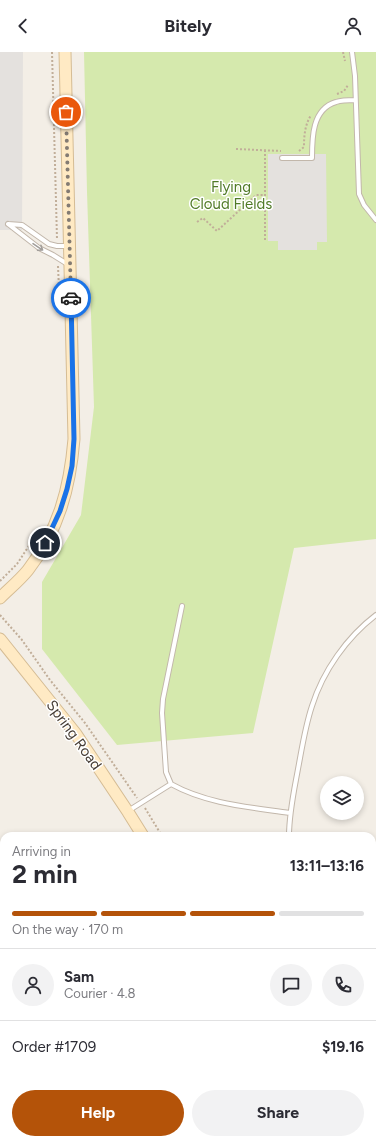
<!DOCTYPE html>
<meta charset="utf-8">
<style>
:root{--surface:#fff;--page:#f2f2f3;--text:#2b2b33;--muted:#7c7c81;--line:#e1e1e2;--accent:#b45309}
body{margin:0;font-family:Figtree,sans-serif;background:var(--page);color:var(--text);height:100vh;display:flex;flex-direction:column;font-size:15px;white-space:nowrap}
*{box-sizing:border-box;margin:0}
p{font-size:13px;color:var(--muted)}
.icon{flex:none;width:22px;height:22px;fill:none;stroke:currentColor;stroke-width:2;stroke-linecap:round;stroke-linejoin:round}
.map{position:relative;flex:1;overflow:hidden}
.side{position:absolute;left:0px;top:780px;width:376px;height:312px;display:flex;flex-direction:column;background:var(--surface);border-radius:12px 12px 0 0;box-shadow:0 2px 6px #0003}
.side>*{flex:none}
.tools{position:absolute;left:320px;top:724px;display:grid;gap:8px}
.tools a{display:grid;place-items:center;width:44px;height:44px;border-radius:50%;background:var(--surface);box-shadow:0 2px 6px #0003;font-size:20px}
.pin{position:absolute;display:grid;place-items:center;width:34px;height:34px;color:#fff;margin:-17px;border:2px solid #fff;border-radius:50%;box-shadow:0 1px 4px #0007}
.courier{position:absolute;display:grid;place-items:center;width:40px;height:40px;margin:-20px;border:3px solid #1a73e8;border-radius:50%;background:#fff;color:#222;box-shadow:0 1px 5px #0007}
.summary em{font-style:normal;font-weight:700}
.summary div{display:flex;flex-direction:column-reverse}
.summary{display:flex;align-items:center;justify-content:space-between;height:68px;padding:0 12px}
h1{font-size:26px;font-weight:700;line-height:30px}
.bar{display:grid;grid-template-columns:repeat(4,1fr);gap:6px 4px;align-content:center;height:48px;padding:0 12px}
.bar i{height:5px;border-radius:3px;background:var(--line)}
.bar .on{background:var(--accent)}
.bar p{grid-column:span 4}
.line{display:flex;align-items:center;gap:10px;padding:0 12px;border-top:1px solid var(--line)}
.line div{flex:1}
.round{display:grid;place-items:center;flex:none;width:42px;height:42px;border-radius:21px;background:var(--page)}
.primary-button{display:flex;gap:8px;margin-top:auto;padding:8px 12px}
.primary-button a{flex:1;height:46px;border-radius:24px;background:var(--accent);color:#fff;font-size:16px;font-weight:700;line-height:46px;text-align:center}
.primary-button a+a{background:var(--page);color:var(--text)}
header{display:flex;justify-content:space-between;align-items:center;height:52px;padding:0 12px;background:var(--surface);font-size:18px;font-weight:700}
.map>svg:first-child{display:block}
.residential{fill:#e7dfd4}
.green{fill:#d5e9ad}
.parking{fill:#e4e1de}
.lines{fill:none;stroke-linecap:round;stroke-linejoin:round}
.service-casing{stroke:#c2b7ab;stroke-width:6}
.secondary-casing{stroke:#d5bc94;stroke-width:13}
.path{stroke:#c1ae99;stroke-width:2;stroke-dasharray:2 2;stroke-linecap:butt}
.service{stroke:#fff;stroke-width:4}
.secondary{stroke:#ffeac4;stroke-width:11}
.oneway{stroke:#a29e9a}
.done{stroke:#837b73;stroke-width:4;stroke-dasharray:0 7.2}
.route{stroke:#1a73e8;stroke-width:5}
.labels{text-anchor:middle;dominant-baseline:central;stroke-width:3;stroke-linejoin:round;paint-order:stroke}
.park-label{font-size:15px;fill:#507a27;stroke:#fff}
.street-label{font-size:15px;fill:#463d35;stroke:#fff}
</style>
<header><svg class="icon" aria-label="back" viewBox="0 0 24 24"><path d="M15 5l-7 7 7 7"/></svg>Bitely<svg class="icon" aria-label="person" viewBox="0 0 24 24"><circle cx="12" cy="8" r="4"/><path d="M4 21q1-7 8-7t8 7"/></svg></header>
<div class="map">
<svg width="376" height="1092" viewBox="0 0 376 1092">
<rect width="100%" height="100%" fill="#f3eee6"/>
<path class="residential" d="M 0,1061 L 4,1061 L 4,1088 L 168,1088 L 168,1092 L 0,1092 Z"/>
<path class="green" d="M 84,0 L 376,0 L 376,487 L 294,496 L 253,681 L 117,693 L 42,597 L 42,530 L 81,463 L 94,355 L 87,140 Z"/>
<path class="parking" d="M 0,0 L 23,0 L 22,178 L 0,178 Z
M 268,102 L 326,102 L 327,190 L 317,190 L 317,198 L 278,198 L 278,189 L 268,189 Z"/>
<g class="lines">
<g class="service-casing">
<path id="service" d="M 352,0 L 355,24 L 359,142 L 364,153 L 376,168
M 282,106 L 312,106 C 312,86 312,57 336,50 C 342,48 349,48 355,48
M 8,172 L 39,196 L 53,203 L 69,213
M 8,172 L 22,173 L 49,192 L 57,194 L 69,194
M 182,554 L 163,647 L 162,661 L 166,720 L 171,732 C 207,752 249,755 290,761
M 128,759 L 171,732
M 289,784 C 289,761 294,739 298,717 C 302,696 305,675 312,654 C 323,619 347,585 376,563
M 372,927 L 376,930"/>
</g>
<g class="secondary-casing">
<path id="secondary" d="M 0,546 C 9,537 20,528 28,518 C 59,478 70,435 74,387 L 65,0
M 0,587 L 76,682 L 128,760 L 143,784
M 220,1092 L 221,1088
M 235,1092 L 235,1088"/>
</g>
<path class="path" d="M 52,0 L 57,187
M 343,0 L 345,9
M 337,42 L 344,39 L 348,33
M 236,97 L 281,99
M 265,98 L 265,188
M 299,99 L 304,95 C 304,83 305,73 311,63
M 197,170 L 203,166 L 217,179 L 256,143 L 265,143
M 58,214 L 60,261
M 0,529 L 17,512 L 40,477
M 0,563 L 22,588 L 50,628 L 85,671 L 137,746
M 145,756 L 162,784
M 248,1092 L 249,1088"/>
<use href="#service" class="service"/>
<use href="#secondary" class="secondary"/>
</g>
<defs><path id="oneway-shaft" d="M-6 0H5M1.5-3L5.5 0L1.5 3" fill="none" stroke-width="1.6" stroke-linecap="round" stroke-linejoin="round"/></defs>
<use class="oneway" href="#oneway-shaft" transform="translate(38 195) rotate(34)"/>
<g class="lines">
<path class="done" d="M 66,60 L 71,246"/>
<path class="route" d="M 45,491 L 60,459 L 67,437 L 72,414 L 74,387 L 71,246"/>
</g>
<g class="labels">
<g class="park-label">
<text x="231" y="135">Flying<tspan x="231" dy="17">Cloud Fields</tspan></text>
</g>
<g class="street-label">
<text transform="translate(74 683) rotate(54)">Spring Road</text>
</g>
</g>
</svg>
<div class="tools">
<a><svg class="icon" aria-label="layers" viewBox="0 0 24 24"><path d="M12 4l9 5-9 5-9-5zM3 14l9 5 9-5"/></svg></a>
</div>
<div class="pin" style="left:66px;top:60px;background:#ea580c"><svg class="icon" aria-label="bag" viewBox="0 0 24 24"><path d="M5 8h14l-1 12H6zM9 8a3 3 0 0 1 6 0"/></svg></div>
<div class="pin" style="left:45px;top:491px;background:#1f2937"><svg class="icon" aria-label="home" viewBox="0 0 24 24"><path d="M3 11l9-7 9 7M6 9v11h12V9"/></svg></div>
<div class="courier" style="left:71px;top:246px"><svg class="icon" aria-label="car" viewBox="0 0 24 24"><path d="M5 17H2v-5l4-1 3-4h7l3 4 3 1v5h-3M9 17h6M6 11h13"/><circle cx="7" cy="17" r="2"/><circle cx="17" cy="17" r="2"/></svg></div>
<section class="side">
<div class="summary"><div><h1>2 min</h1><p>Arriving in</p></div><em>13:11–13:16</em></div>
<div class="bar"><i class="on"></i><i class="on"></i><i class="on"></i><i></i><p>On the way · 170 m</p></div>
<div class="line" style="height:72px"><a class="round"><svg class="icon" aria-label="person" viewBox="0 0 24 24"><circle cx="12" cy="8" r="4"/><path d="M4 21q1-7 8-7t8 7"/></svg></a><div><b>Sam</b><p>Courier · 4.8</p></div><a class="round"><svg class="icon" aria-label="chat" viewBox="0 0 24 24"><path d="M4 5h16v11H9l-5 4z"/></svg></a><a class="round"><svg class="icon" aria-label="phone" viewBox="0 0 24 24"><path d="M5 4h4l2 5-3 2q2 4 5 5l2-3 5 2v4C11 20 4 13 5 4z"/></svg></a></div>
<div class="line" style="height:52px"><div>Order #1709</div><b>$19.16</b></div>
<div class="primary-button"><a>Help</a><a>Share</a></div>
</section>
</div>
